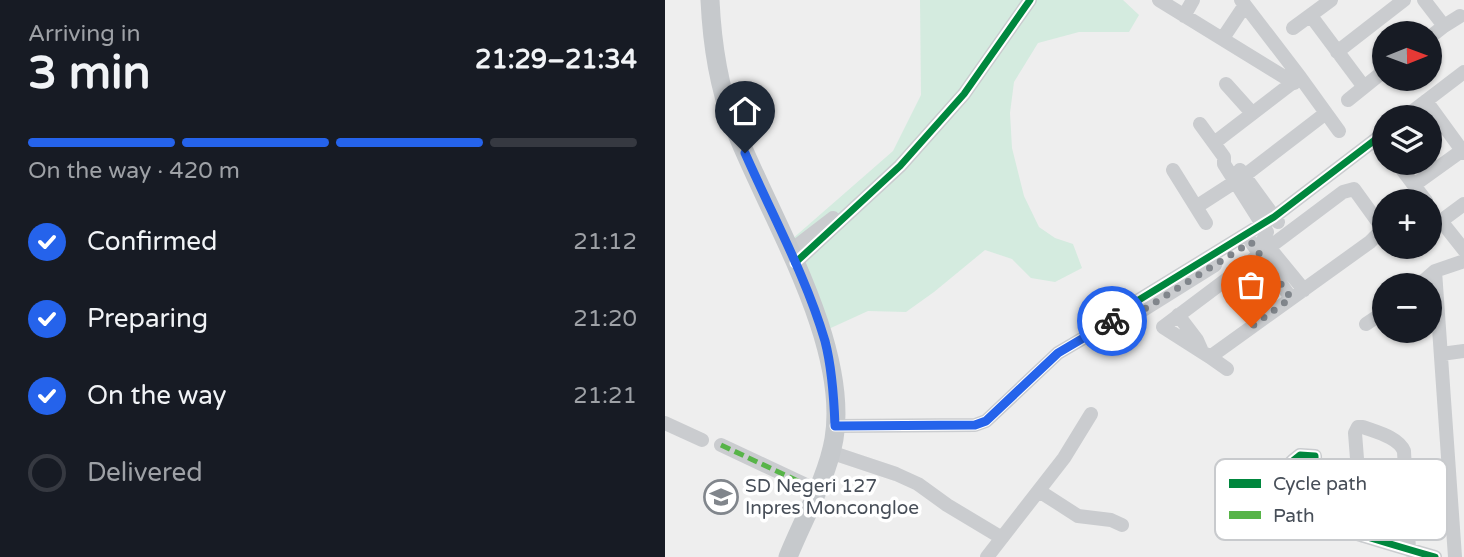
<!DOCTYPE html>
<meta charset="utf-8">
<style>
:root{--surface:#171b24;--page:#242831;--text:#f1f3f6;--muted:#9ea1a6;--line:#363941;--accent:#2563eb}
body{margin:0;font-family:"Varela Round",sans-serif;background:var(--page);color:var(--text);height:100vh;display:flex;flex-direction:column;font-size:26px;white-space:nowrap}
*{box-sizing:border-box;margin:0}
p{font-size:23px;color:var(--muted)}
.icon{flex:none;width:38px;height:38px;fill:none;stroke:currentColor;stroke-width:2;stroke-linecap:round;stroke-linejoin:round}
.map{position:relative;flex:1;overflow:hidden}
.drawer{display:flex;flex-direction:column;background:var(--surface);width:665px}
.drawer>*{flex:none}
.needle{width:46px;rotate:89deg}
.controls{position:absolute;left:707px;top:21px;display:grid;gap:14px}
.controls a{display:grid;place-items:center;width:70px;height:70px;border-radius:50%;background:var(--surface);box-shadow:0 2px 5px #0004;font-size:35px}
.pin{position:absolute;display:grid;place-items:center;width:60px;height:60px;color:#fff;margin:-72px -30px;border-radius:50% 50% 50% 0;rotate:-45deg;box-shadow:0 0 7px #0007}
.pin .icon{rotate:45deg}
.courier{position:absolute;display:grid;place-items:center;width:70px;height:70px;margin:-35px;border:5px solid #2563eb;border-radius:50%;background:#fff;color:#222;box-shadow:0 2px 9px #0007}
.head em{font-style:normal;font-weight:800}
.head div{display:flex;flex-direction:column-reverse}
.head{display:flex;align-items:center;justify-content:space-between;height:119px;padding:0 28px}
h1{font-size:46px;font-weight:800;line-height:52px}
.bar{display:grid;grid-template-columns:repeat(4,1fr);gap:10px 7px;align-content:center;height:84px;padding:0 28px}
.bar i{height:9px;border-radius:5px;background:var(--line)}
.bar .selected{background:var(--accent)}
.bar p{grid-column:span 4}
ol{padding:0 28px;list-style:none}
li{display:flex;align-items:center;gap:21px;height:77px}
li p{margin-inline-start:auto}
li .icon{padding:7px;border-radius:50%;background:var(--accent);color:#fff;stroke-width:4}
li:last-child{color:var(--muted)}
li i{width:38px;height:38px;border:4px solid var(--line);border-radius:50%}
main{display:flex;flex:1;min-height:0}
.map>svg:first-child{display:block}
.green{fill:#d4ebdf}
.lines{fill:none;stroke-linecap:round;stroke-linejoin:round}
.minor{stroke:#cacccf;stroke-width:14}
.major{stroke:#c6c9cc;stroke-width:19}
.quiet{stroke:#57b448;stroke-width:5;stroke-dasharray:10 5;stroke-linecap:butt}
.cycleway-casing{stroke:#fff;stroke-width:11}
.cycleway{stroke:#00873e;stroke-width:7}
.done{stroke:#81868c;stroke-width:7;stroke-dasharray:0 12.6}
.route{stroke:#2563eb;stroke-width:9}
.labels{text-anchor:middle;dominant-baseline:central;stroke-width:7;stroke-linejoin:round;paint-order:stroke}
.poi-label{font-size:19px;fill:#474e58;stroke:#fff;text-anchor:start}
.key{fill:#fff;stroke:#c8cacd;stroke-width:2}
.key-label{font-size:19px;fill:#474e58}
</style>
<main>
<section class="drawer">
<div class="head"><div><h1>3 min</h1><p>Arriving in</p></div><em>21:29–21:34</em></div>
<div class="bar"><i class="selected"></i><i class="selected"></i><i class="selected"></i><i></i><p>On the way · 420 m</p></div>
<ol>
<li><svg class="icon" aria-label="check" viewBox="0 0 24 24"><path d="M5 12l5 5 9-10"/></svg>Confirmed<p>21:12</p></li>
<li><svg class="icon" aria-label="check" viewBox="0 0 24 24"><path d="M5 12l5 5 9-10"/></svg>Preparing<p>21:20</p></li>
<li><svg class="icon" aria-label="check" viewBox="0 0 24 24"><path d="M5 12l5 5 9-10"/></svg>On the way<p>21:21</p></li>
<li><i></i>Delivered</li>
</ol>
</section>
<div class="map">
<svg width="799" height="557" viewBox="0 0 799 557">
<rect width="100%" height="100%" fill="#eee"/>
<path class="green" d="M 255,0 L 458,0 L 474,15 L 464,32 L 414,32 L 373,43 L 349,82 L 345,113 L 347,148 L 359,196 L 374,227 L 390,238 L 408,244 L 417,268 L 390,282 L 366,278 L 347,259 L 320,250 L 269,292 L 241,312 L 203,311 L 157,332 L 118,247 L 228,151 L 256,95 Z"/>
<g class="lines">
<path class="minor" d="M 494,0 L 629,83
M 576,0 L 635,77
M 759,0 L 779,26 L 795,16
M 519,16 L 528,0
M 646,16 L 699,87
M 628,28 L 666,0
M 765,37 L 779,26
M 558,38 L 580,5
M 672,52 L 739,0
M 561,84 L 587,113
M 683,100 L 719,71
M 761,101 L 799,153
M 740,117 L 799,72
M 535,124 L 559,157 L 559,164 L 602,232
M 549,143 L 635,77 L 674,131
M 736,168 L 761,201
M 508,170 L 541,223
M 575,170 L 613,222
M 749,185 L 799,149
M 799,204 L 776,221 L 799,250
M 531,207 L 579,176 L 661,113
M 598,240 L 639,290
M 586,242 L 626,298
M 125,251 L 168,218
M 130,263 L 235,166 L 299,94 L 365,0
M 770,271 L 790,557
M 754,285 L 770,271 L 799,261
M 461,313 L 470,315 L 550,265
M 513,315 L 532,340 L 536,349
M 701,324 L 719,312
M 776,354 L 799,351
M 545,357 L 498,327 L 678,192 L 689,189 L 715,225 L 715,232 L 705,242 L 545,357 L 562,369
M 0,423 L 37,440
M 170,426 L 310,425 L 321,421 L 393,353 L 461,313 L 464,306 L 609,217 L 719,133
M 56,445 L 152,490
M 165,452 L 231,474 L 253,484 L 282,505 L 337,538
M 374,491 L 413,516 L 446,520 L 457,525
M 652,521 L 650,456 L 635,455 C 620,466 602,487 610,507 C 627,515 646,519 663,525 C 699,536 734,547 770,557
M 698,536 L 690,433 L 693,427 L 698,427 C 711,432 733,437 739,451 L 744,550
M 322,557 L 399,458 L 426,414"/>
<path class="major" d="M 45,0 C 47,43 53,84 68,124 C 102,213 185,342 169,439 C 162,479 138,519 123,557"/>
<path class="quiet" d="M 56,445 L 152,490"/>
<g class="cycleway-casing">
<path id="cycleway" d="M 130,263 L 235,166 L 299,94 L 365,0
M 170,426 L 310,425 L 321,421 L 393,353 L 461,313 L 464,306 L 609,217 L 719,133
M 652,521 L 650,456 L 635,455 C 620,466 602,487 610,507 C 627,515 646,519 663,525 C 699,536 734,547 770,557"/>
</g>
<use href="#cycleway" class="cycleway"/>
</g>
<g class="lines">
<path class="done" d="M 447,321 L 461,313 L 470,315 L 586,242 L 626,298 L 586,327"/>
<path class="route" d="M 80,153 C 107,215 141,276 160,341 C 167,368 169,398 170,426 L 310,425 L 321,421 L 393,353 L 447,321"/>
</g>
<defs>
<g id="school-ring" transform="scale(1.75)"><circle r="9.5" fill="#fff" stroke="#81868c" stroke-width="1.5"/><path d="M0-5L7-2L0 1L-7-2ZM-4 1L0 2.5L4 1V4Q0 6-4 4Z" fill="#81868c"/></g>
</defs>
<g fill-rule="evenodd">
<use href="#school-ring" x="56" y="497"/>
</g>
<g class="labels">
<g class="poi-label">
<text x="80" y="486">SD Negeri 127<tspan x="80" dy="22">Inpres Moncongloe</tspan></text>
</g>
</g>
<rect x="550" y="459" width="232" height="81" rx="10" class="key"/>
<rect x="564" y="479" width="32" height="9" fill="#00873e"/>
<rect x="564" y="511" width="32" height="8" fill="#57b448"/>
<g class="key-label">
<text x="608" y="490">Cycle path</text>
<text x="608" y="522">Path</text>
</g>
</svg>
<div class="controls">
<a><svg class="needle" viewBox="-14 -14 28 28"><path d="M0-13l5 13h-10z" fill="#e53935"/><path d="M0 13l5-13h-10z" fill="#9ea1a6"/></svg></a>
<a><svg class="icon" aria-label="layers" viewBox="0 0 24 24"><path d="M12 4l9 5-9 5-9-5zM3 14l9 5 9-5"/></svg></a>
<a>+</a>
<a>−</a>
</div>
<div class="pin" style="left:586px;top:327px;background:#ea580c"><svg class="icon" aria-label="bag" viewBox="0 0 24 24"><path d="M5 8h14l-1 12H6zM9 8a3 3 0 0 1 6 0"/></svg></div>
<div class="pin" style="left:80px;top:153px;background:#1f2937"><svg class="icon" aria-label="home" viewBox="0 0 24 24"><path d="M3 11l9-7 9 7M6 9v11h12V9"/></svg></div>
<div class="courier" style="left:447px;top:321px"><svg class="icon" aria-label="bike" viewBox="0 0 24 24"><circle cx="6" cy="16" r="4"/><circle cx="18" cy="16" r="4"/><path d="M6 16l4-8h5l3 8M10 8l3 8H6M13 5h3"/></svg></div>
</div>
</main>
